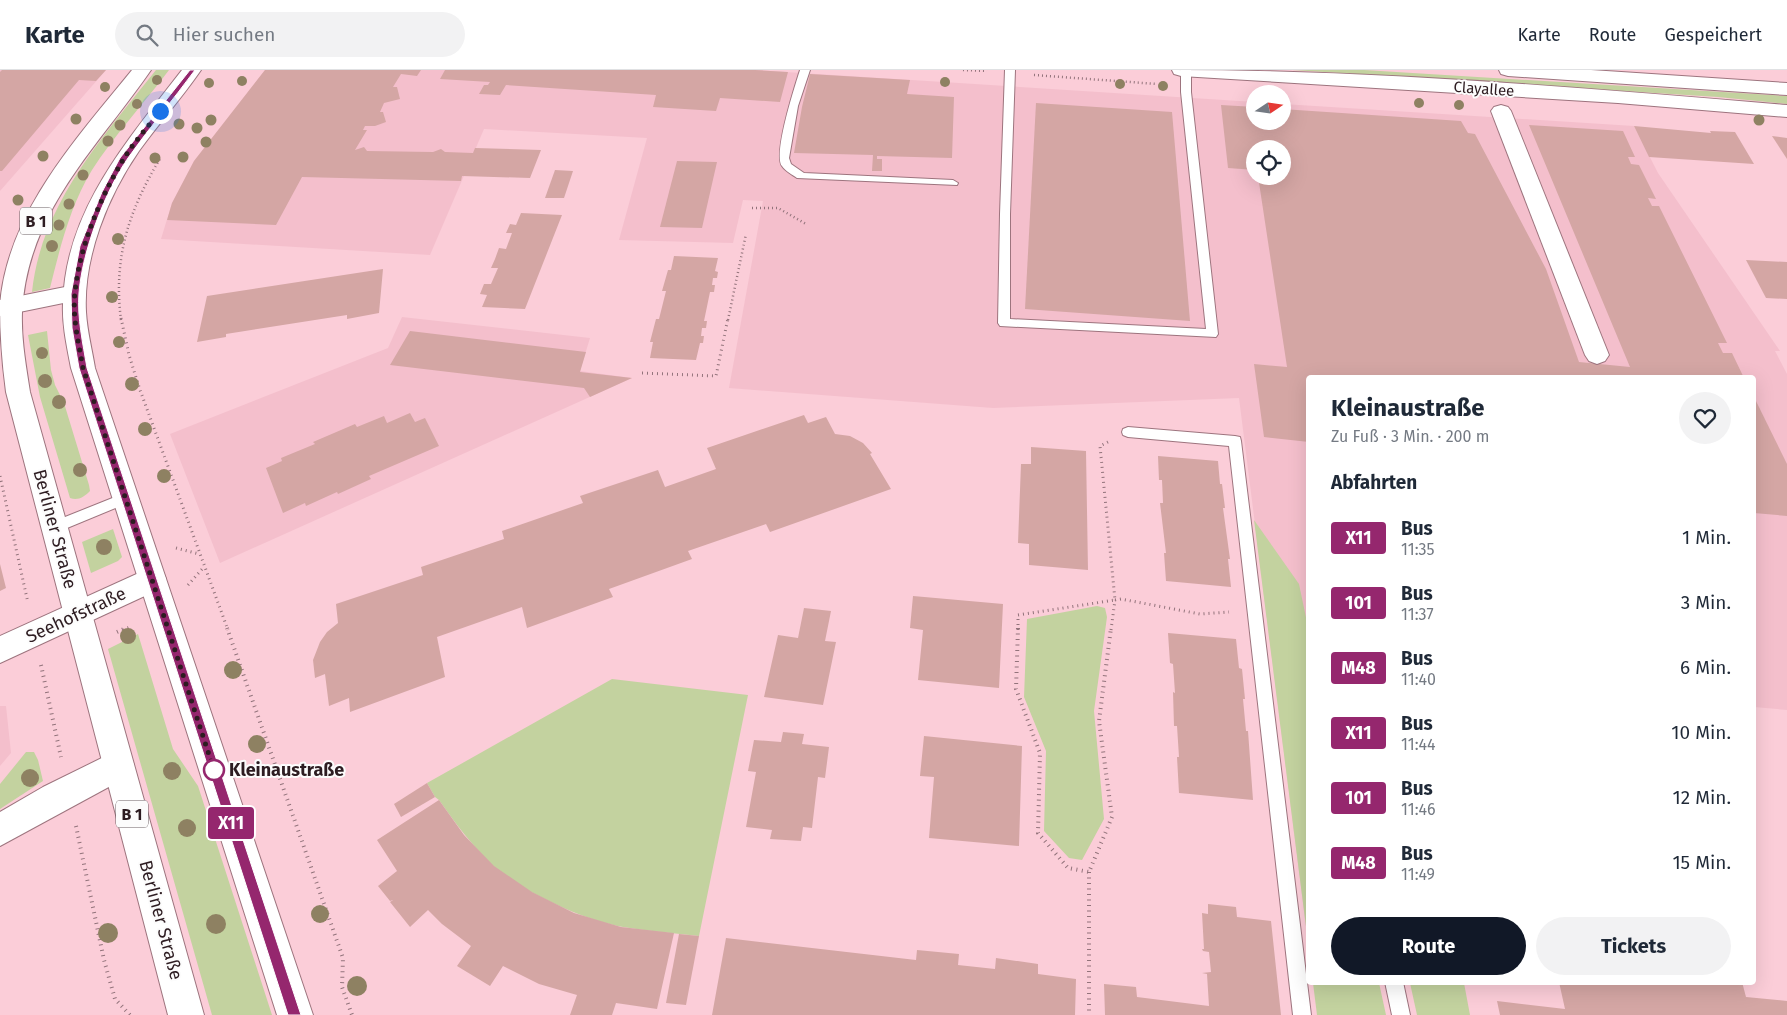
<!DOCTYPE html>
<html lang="de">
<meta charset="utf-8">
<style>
body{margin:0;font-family:"Fira Sans",sans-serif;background:#f2f2f3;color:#1f2937;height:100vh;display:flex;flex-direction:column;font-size:19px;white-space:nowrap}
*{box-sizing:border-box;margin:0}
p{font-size:16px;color:#747a83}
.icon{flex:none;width:28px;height:28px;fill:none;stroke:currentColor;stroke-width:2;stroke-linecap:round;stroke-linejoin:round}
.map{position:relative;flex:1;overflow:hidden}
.details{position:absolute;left:1306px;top:305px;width:450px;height:610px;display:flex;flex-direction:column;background:#fff;border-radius:5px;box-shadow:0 5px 20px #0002}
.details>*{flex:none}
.badge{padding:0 10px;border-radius:4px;font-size:18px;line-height:32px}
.needle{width:32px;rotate:77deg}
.tools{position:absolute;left:1246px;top:15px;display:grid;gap:10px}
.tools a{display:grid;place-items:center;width:45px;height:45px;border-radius:50%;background:#fff;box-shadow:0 5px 20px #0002;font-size:25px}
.you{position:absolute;width:25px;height:25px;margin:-12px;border:4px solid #fff;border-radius:50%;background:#1a73e8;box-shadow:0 0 0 8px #1a73e833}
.map>.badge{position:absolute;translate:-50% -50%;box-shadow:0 0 0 2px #fff}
h2{padding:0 25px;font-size:19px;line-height:45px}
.round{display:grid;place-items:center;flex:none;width:52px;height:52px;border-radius:26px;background:#f2f2f3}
.summary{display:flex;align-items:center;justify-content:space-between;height:85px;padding:0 25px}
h1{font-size:24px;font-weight:700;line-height:38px}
.action{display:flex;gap:10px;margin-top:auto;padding:10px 25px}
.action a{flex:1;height:58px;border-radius:30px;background:#111827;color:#fff;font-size:20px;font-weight:700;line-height:58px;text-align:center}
.action a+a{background:#f2f2f3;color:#1f2937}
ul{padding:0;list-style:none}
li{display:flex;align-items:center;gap:15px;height:65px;padding:0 25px}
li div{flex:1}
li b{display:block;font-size:19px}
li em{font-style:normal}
li .badge{min-width:55px;font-weight:700;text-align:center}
header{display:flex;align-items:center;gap:30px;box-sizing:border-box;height:70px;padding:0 25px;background:#fff;border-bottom:1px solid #e0e1e3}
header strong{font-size:24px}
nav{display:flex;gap:28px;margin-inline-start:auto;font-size:18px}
.search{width:350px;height:45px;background:#f2f2f3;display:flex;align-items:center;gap:12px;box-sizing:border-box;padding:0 18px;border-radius:28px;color:#747a83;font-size:19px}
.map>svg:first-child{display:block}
</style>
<header>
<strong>Karte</strong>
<div class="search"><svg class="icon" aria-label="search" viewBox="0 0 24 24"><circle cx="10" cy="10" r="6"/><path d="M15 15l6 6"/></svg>Hier suchen</div>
<nav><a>Karte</a><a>Route</a><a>Gespeichert</a></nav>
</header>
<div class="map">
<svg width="1787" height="945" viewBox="0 0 1787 945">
<rect width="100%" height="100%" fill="#fbcdd8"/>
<g fill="#f4bfcc" fill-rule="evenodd">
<path d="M0 0H106L0 121Z"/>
<path d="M265 0H755L1255 32V51H1282L1283 34 1634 56 1658 103 1780 281H1775L1787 304V640L1754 637V308H1309V880L1239 328 993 338 729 318 763 131 743 130 733 173 619 170 647 68 484 59 430 185 161 169 172 133 194 91ZM1255 79H1282V106H1255Z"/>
<path d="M402 247 590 268 580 301 632 308 220 493 170 364 388 278Z"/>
<path d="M0 636H6L11 683 0 696Z"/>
</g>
<g fill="#c3d29f">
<path d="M156 0H169C145 32 113 67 92 100 70 136 60 178 50 218L32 222C41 134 103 67 156 0Z"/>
<path d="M1292 0H1364L1787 26V34L1718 27Z"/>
<path d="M47 261 51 300 55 315 64 333 89 415 90 421C84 427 78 431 70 428L40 327 28 265Z"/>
<path d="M1254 450 1299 514 1309 562V880Z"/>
<path d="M113 459 122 487 118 491 91 503 82 472Z"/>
<path d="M1097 536 1105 538 1107 547 1094 641 1104 749 1082 790 1069 788 1044 761 1046 681 1024 627 1027 549Z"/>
<path d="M138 564 173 679 198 716 272 945H212L108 579Z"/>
<path d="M612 609 748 625 699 866C674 863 648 861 623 857 583 850 522 822 492 795 472 775 455 753 439 730L435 727 427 713Z"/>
<path d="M26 682H34L38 690 43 711 0 739V714Z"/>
<path d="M1313 913H1379L1386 945H1317Z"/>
<path d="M1410 913H1464L1470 945H1417Z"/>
</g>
<g fill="#d4a6a4">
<path d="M2 0H106L96 11 79 10 2 101H0V2Z"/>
<path d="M265 0H421L417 6 401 4 393 17H397L400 29 384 33 380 42H383L386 52 375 56H365L363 60H367L355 80 364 77 367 81 433 82 441 79 445 82 473 83 475 78 541 80 530 108 462 106 461 111 302 107 276 155 167 150 172 133 194 91Z"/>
<path d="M445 0H755L788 2 780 32 720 28 716 41 653 37 656 25 506 15 500 25 479 24 484 15H488L490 12 440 9Z"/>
<path d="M810 4 910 10 907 24 954 27 952 88 877 86V89H882V101H872L873 85 794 83 802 37Z"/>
<path d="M1036 33 1172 42 1190 251 1025 239Z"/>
<path d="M1221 35 1255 37V51H1282V39L1461 51 1468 63 1475 64 1546 199 1579 292 1630 297 1529 55 1623 61 1635 87H1628L1631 94 1639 95 1656 129 1648 128 1652 136H1659L1727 273H1718L1723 283H1732L1744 308H1309V372L1264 367 1254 294 1287 297 1258 106H1282V79H1255V100L1228 98Z"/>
<path d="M1634 56 1711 63 1710 61 1735 62 1754 94 1649 87Z"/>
<path d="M1772 66 1787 68V89Z"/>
<path d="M677 91 717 92 702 158 660 157Z"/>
<path d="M555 100 573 101 564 128H545Z"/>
<path d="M521 143 562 145 525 239 482 237 487 225 480 224 484 214H491L498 198H491L495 189 499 178 506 179 512 163H506L510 154 516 155Z"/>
<path d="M674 186 718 188 715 201 718 202 717 208H713L712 215H715L714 222H710L704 251H707L706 258H702L701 266H704L703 273H700L696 290 650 288 653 272H650L656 249H659L666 221H662L668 200H671Z"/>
<path d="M1746 190 1787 192V229L1766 228Z"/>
<path d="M383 199 379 243 347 249V245L226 264V267L197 272 207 226Z"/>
<path d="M410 261 586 282 580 302 632 308 590 327 584 318 390 295Z"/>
<path d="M1754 327 1787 394V446L1754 443Z"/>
<path d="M410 343 415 352 425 348 439 376 369 406 371 409 338 424 337 422 306 436 305 433 283 443 266 398 282 391 281 388 315 374 313 372 355 354 357 357 384 346 387 353Z"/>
<path d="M804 345 808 353 826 347 835 364 850 366 863 373 872 383 870 384 891 419 770 462 766 454 688 481 692 489 609 519 613 527 527 558 522 537 437 567 445 607 350 642 349 628 329 636 325 604 315 608 313 590 320 572 327 562 338 553 336 534 423 505 421 497 504 469 502 461 583 433 580 426 658 400 665 417 716 399 707 378Z"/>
<path d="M1031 377 1086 381 1088 500 1029 495V474L1018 473 1021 394H1031Z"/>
<path d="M1158 386 1218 391 1220 414H1222L1225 438H1223L1230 489H1228L1231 517 1166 511 1164 483H1166L1160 433H1163L1162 410H1159Z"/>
<path d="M0 494 6 518 0 521Z"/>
<path d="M913 526 1003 534 999 618 918 610 923 560 910 558Z"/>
<path d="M804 538 831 541 825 571 836 572 823 635 764 627 778 565 798 568Z"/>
<path d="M1168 563 1236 569 1239 598 1242 599 1245 629H1243L1246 661H1248L1253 730 1179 723 1177 687H1179L1177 656H1174L1173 622 1175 623 1173 594 1170 593Z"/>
<path d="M783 662 804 664 802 674 829 677 825 708 818 707 812 758 803 757 801 771 770 769 772 760 746 757 756 702 748 701 754 670 781 672Z"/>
<path d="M924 666 1022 676 1019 776 929 768 934 707 920 706Z"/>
<path d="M427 713 435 727 401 747 394 734Z"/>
<path d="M439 730 464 765 494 796 532 822 574 843 621 857 674 863 657 939 616 933 612 945H570L577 925 539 914 503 896 490 916 457 896 471 876 442 854 428 840 410 857 390 832 393 830 390 831 378 816 397 801 377 770Z"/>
<path d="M1208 834 1236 837 1237 847 1271 851 1281 945H1105L1104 914 1136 917 1137 927 1209 936 1207 904 1202 903 1211 902 1209 882 1203 881 1202 879H1204L1202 843 1208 844Z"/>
<path d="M679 864 699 866 686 935 666 933Z"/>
<path d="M726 868 916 890 917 880 959 884 958 895 995 899 996 888 1038 894V904L1076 909 1075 945H712Z"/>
<path d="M1559 912H1742L1746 927 1787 931V945H1500L1497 931 1565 939Z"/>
</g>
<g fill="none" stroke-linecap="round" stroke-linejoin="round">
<defs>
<g id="lane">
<path d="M800 0H810L798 36 789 88 791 94 804 103 953 110 958 113 957 115 797 108C793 105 785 101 782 96 773 83 795 16 800 0Z"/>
<path d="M1005 0H1015L1010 144V249L1206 259 1181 22V0H1191V22L1218 264 1216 267 1000 256 998 253 1000 144Z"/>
<path d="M1128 357 1235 366 1240 367 1241 371 1311 945H1293L1229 376 1128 367 1123 365 1122 362 1123 359Z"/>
<path d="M125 423 130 424 132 428 130 432 55 463 50 461 48 457 50 453Z"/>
<path d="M1385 912H1403L1410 945H1392Z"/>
</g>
<g id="street">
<path d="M1501 35 1508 37 1511 41 1609 285 1605 291 1597 294 1589 291 1585 285 1491 41 1494 37Z"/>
<path d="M75 215 83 217 86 223 83 229 0 246V230Z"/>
<path d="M118 680 129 684 134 695 129 706 0 776V742L43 717Z"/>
</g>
<g id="secondary">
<path d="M1172 0C1377 0 1583 18 1787 35V47L1618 33 1181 6 1174 4Z"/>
<path d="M1499 0H1591L1787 13V25L1508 6 1501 4Z"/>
<path d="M152 497 162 500 166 509 162 518 0 593V566Z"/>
</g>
<g id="primary">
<path d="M132 0H151C98 77 27 141 22 242 21 269 26 296 30 322L204 945H168L6 322C2 293 0 264 0 235 7 143 77 68 132 0Z"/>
<path d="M182 0H201C182 28 159 53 139 81 108 126 83 187 86 242 87 261 92 279 95 298L313 945H277L71 298C67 277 62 255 63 234 65 140 128 70 182 0Z"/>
</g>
</defs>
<use href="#lane" stroke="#9d747e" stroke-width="2"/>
<use href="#street" stroke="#9d747e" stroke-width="2"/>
<use href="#secondary" stroke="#9d747e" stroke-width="2"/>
<use href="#primary" stroke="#9d747e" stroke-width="2"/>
<g stroke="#92737b" stroke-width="2.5" stroke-dasharray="1 3" stroke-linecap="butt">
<path d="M963 0 987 1"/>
<path d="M1034 5 1157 14"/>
<path d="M752 138H778L806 154"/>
<path d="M121 250C113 187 129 140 161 87"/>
<path d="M728 250 746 164"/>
</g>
<g stroke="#92737b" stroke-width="3" stroke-dasharray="1 4" stroke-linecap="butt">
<path d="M121 248 129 285 140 320 228 560"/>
<path d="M642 303 716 306 728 248"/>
<path d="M1108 372 1100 376 1115 530"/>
<path d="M0 406 28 533"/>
<path d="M176 478 199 484"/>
<path d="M188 515 204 497"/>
<path d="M1115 530 1121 529 1200 544 1229 542"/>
<path d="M123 560 132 556"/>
<path d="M1018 560V545L1115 530"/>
<path d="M1111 560 1115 530"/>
</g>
<g stroke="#92737b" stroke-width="4" stroke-dasharray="1 4.5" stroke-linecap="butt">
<path d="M227 558 343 888 342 917 352 945"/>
<path d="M1018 558 1016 619 1040 683 1038 763 1068 798 1089 802 1112 747 1099 651 1111 558"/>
<path d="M117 562 126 558"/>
<path d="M41 595 61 687"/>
<path d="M76 756 104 890 115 929 130 945"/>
<path d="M1089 802V945"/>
</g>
<use href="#lane" fill="#fff" fill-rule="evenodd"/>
<use href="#street" fill="#fff" fill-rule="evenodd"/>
<use href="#secondary" fill="#fff" fill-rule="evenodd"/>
<use href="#primary" fill="#fff" fill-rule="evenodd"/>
</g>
<g fill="#8e8162">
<circle cx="157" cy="10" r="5"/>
<circle cx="242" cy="11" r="5"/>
<circle cx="945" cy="12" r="5"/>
<circle cx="209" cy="13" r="5"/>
<circle cx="1120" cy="14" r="5"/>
<circle cx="1163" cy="16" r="5"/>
<circle cx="105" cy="17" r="5"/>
<circle cx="1419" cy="33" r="5"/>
<circle cx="137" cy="34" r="5"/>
<circle cx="1459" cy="35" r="5"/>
<circle cx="76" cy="49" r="5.5"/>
<circle cx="211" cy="50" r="5.5"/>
<circle cx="1759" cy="50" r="5.5"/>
<circle cx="179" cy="54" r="5.5"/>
<circle cx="120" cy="55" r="5.5"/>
<circle cx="197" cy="58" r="5.5"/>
<circle cx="108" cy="71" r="5.5"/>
<circle cx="206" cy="72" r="5.5"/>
<circle cx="43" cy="86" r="5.5"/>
<circle cx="183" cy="87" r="5.5"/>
<circle cx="155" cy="88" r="5.5"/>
<circle cx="83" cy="105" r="5.5"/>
<circle cx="18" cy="130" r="5.5"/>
<circle cx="69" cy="134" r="5.5"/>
<circle cx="59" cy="155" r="5.5"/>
<circle cx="118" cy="169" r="6"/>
<circle cx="52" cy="176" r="6"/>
<circle cx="112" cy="227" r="6"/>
<circle cx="119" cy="272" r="6"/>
<circle cx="42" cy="283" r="6"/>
<circle cx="45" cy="311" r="7"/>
<circle cx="132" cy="314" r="7"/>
<circle cx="59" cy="332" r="7"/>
<circle cx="145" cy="359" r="7"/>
<circle cx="80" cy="400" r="7"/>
<circle cx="164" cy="406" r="7"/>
<circle cx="104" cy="477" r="8"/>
<circle cx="128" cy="566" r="8"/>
<circle cx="233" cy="600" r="9"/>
<circle cx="257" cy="674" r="9"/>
<circle cx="172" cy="701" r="9"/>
<circle cx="30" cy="708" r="9"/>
<circle cx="187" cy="758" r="9"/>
<circle cx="320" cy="844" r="9"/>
<circle cx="216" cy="854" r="10"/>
<circle cx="108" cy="863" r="10"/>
<circle cx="357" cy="916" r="10"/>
</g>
<path fill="#95276e" stroke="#fff" d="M190 0H195C173 30 149 58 128 88 105 121 82 182 79 223 77 248 83 274 87 298L301 945H288L79 298 72 258 71 224 80 176 102 122 120 88Z"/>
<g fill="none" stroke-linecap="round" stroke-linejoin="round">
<path stroke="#2d1c21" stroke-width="5" stroke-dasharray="0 9" d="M160 41C148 57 133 73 123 90 99 130 80 176 75 222 72 248 79 274 83 298L214 700"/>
</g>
<circle fill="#fff" stroke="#95276e" stroke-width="2.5" cx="214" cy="700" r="10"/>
<g text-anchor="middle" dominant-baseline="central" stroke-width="4" stroke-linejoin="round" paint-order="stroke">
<g font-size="15" fill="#2d1c21" stroke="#fcfcfc">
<text transform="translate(1484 19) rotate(4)">Clayallee</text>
</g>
<g fill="#fcfcfc" stroke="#6b5f63" stroke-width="1">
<rect x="20" y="137.5" width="32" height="27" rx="4"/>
<rect x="116" y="730.5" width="32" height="27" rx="4"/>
</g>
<g font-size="16" font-weight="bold" fill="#2d1c21">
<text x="36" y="151">B 1</text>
<text x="132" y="744">B 1</text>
</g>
<g font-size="18" fill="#2d1c21" stroke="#fcfcfc">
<text transform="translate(55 459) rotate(75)">Berliner Straße</text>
<text transform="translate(76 545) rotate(-25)">Seehofstraße</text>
<text transform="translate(161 850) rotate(75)">Berliner Straße</text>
</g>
<g font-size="18" font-weight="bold" fill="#2d1c21" stroke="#fcfcfc" text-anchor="start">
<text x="229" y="700">Kleinaustraße</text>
</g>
</g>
</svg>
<div class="tools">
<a><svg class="needle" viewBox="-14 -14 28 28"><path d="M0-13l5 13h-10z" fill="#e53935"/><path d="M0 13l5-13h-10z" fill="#747a83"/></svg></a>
<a><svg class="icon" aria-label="locate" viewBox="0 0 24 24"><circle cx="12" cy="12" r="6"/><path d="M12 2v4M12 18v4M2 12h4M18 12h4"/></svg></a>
</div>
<div class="you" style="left:160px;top:41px"></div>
<b class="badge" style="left:231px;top:753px;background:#95276e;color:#fff">X11</b>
<section class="details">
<div class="summary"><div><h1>Kleinaustraße</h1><p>Zu Fuß · 3 Min. · 200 m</p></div><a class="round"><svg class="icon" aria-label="heart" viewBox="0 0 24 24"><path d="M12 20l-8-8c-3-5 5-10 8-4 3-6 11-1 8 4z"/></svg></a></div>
<h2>Abfahrten</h2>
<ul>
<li><span class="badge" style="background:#95276e;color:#fff">X11</span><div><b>Bus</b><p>11:35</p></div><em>1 Min.</em></li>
<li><span class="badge" style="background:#95276e;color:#fff">101</span><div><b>Bus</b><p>11:37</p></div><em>3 Min.</em></li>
<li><span class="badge" style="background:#95276e;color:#fff">M48</span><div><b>Bus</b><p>11:40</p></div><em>6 Min.</em></li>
<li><span class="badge" style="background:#95276e;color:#fff">X11</span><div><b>Bus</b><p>11:44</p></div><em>10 Min.</em></li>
<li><span class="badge" style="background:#95276e;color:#fff">101</span><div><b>Bus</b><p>11:46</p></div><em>12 Min.</em></li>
<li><span class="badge" style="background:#95276e;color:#fff">M48</span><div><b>Bus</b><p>11:49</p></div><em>15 Min.</em></li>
</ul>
<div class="action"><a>Route</a><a>Tickets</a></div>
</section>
</div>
